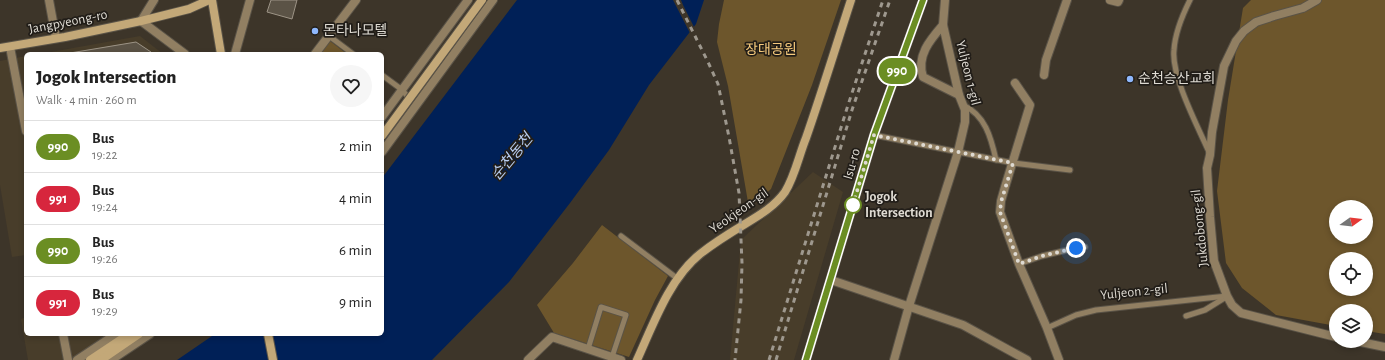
<!DOCTYPE html>
<meta charset="utf-8">
<style>
body{margin:0;font-family:"Alegreya Sans","Noto Sans KR",sans-serif;background:#f6f6f6;color:#222;height:100vh;display:flex;flex-direction:column;font-size:15px;white-space:nowrap}
*{box-sizing:border-box;margin:0}
p{font-size:13px;color:#767676}
.icon{flex:none;width:22px;height:22px;fill:none;stroke:currentColor;stroke-width:2;stroke-linecap:round;stroke-linejoin:round}
.map{position:relative;flex:1;overflow:hidden}
.panel{position:absolute;left:24px;top:52px;width:360px;height:284px;display:flex;flex-direction:column;background:#fff;border-radius:6px;box-shadow:0 2px 6px #0003}
.panel>*{flex:none}
.badge{padding:0 8px;border-radius:13px;font-size:14px;line-height:26px}
.needle{width:26px;rotate:75deg}
.buttons{position:absolute;left:1329px;top:200px;display:grid;gap:8px}
.buttons a{display:grid;place-items:center;width:44px;height:44px;border-radius:50%;background:#fff;box-shadow:0 2px 6px #0003;font-size:20px}
.you{position:absolute;width:20px;height:20px;margin:-10px;border:3px solid #fff;border-radius:50%;background:#1a73e8;box-shadow:0 0 0 6px #1a73e833}
.map>.badge{position:absolute;translate:-50% -50%;box-shadow:0 0 0 2px #fff}
.round{display:grid;place-items:center;flex:none;width:42px;height:42px;border-radius:21px;background:#f6f6f6}
.summary{display:flex;align-items:center;justify-content:space-between;height:68px;padding:0 12px}
h1{font-size:19px;font-weight:800;line-height:30px}
ul{padding:0;list-style:none}
li{display:flex;align-items:center;gap:12px;height:52px;padding:0 12px;border-top:1px solid #e0e0e0}
li div{flex:1}
li b{display:block;font-size:15px}
li em{font-style:normal}
li .badge{min-width:44px;font-weight:700;text-align:center}
.map>svg:first-child{display:block}
</style>
<div class="map">
<svg width="1385" height="360" viewBox="0 0 1385 360">
<rect width="100%" height="100%" fill="#3d3529"/>
<g fill="#483d2a">
<path d="M140 36 163 54H40Z"/>
<path d="M26 56V255L12 257 0 185V61Z"/>
<path d="M813 172 843 192 794 360H730L741 240Z"/>
<path d="M26 317V334H108L69 360H28L21 319Z"/>
</g>
<g fill="#6d562c" fill-rule="evenodd">
<path d="M724 0H841L812 85 771 189 749 208 728 86 717 42 719 24Z"/>
<path d="M1251 0H1385V334L1366 331V311H1336V326L1276 315 1242 288 1226 263 1217 191 1228 100 1243 8ZM1336 207H1366V237H1336ZM1336 259H1366V289H1336Z"/>
<path d="M330 41 347 54H319Z"/>
<path d="M602 225 668 276 655 300 629 357 554 333 537 305 573 263Z"/>
</g>
<path fill="#002057" d="M517 0H704L696 24 649 85 609 150 570 203 509 282 432 360H177L215 334H382V178Z"/>
<path fill="#3d3529" d="M673 0H681L683 5 695 29 691 35Z"/>
<g fill="#5b5346" stroke="#9d9486">
<path d="M271 0H297L292 19 267 12Z"/>
<path d="M136 42 151 52V54H64Z"/>
</g>
<g fill="none" stroke-linecap="round" stroke-linejoin="round">
<defs>
<g id="lane">
<path d="M1190 0C1182 16 1175 33 1174 50 1171 76 1198 127 1209 152"/>
<path d="M329 36 353 54"/>
<path d="M382 75 401 89 411 100"/>
<path d="M963 105C985 115 991 137 996 160"/>
<path d="M874 135 1013 163 1070 170"/>
<path d="M621 236 678 279"/>
<path d="M1019 264 1042 256 1076 248 1085 247"/>
<path d="M1186 316 1205 310 1226 297"/>
<path d="M1047 328 1076 315 1096 310 1227 296"/>
<path d="M588 349 601 307 626 315 612 357"/>
</g>
<g id="street">
<path d="M49 0 56 38"/>
<path d="M154 0 141 21 185 54"/>
<path d="M1110 0 1118 2 1119 0"/>
<path d="M1317 0 1303 8 1274 16 1256 22 1244 31 1236 41 1224 66 1212 132 1210 155 1207 168 1210 217 1214 261 1227 296 1232 305 1241 313 1336 337"/>
<path d="M943 25C930 40 916 56 923 77L959 95"/>
<path d="M10 47 26 131"/>
<path d="M235 54 250 0"/>
<path d="M315 54 356 0"/>
<path d="M1044 75 1046 60 1067 0"/>
<path d="M1015 83 1030 105 1005 187 1001 201 1000 212 1019 264 1047 328 1059 360"/>
<path d="M382 117 468 0"/>
<path d="M382 152 493 0"/>
<path d="M831 280 963 325 1027 360"/>
<path d="M63 334 68 360"/>
<path d="M1356 341 1385 347"/>
<path d="M77 360 116 334"/>
<path d="M111 360 150 334"/>
<path d="M528 360 552 337 621 360"/>
<path d="M894 360 909 306 958 152 965 122V110L959 95 943 25 945 0"/>
</g>
<g id="secondary">
<path d="M212 0 221 54"/>
<path d="M0 48 65 37 141 21 189 9 209 0"/>
<path d="M268 334 273 360"/>
<path d="M90 360 129 334"/>
<path d="M101 360 139 334"/>
<path d="M637 360C653 325 669 279 700 254 714 243 730 233 745 224 760 215 775 206 785 192 795 176 799 155 806 138 822 92 836 46 851 0"/>
<path d="M806 360 874 135 923 0"/>
</g>
</defs>
<use href="#lane" stroke="#5a5347" stroke-width="7"/>
<use href="#street" stroke="#5a5347" stroke-width="10"/>
<use href="#secondary" stroke="#5a5347" stroke-width="10"/>
<use href="#lane" stroke="#917f62" stroke-width="5"/>
<use href="#street" stroke="#917f62" stroke-width="8"/>
<use href="#secondary" stroke="#c3a878" stroke-width="8"/>
<g stroke="#9e988e" stroke-width="3" stroke-dasharray="5 5" stroke-linecap="butt">
<path d="M677 0 708 62 718 84 729 137 739 193 742 263 741 300 735 360"/>
<path d="M769 360 848 105 883 0"/>
<path d="M776 360 852 110 890 0"/>
</g>
<defs>
<path id="secondary-bridge" d="M382 136 482 0"/>
</defs>
<use href="#secondary-bridge" stroke="#5a5347" stroke-width="10" stroke-linecap="butt"/>
<use href="#secondary-bridge" stroke="#c3a878" stroke-width="8"/>
</g>
<g fill="none" stroke-linecap="round" stroke-linejoin="round">
<defs>
<path id="line" d="M806 360 874 135 923 0"/>
</defs>
<use href="#line" stroke="#fff" stroke-width="9"/>
<use href="#line" stroke="#6b8e23" stroke-width="6"/>
<path stroke="#dedad2" stroke-width="4" stroke-dasharray="0 7.2" d="M853 205 852 208 874 135 1013 163 1001 202 1000 212 1019 264 1042 256 1076 248"/>
</g>
<g fill="#8fb8fd" stroke="#211d18" stroke-width="1.5">
<circle cx="315" cy="31" r="4"/>
<circle cx="1130" cy="79" r="4"/>
</g>
<circle fill="#fff" stroke="#6b8e23" stroke-width="2" cx="853" cy="205" r="8"/>
<g text-anchor="middle" dominant-baseline="central" stroke-width="3.5" stroke-linejoin="round" paint-order="stroke">
<g font-size="14" fill="#dedad2" stroke="#211d18">
<text transform="translate(68 22) rotate(-11)">Jangpyeong-ro</text>
<text transform="translate(968 73) rotate(76)">Yuljeon 1-gil</text>
<text transform="translate(852 164) rotate(-74)">Isu-ro</text>
<text transform="translate(739 211) rotate(-35)">Yeokjeon-gil</text>
<text transform="translate(1200 228) rotate(-96)">Jukdobong-gil</text>
<text transform="translate(1134 292) rotate(-6)">Yuljeon 2-gil</text>
</g>
<g font-size="14" fill="#dedad2" stroke="#211d18" text-anchor="start">
<text x="323" y="31">몬타나모텔</text>
<text x="1138" y="79">순천승산교회</text>
</g>
<g font-size="14" fill="#f7cb7d" stroke="#211d18">
<text x="771" y="50">장대공원</text>
</g>
<g font-size="14" font-weight="bold" fill="#dedad2" stroke="#211d18" text-anchor="start">
<text x="865" y="197">Jogok<tspan x="865" dy="16">Intersection</tspan></text>
</g>
<g font-size="15" font-style="italic" fill="#b8cdf0" stroke="#211d18">
<text transform="translate(512 157) rotate(-50)">순천동천</text>
</g>
</g>
</svg>
<div class="buttons">
<a><svg class="needle" viewBox="-14 -14 28 28"><path d="M0-13l5 13h-10z" fill="#e53935"/><path d="M0 13l5-13h-10z" fill="#767676"/></svg></a>
<a><svg class="icon" aria-label="locate" viewBox="0 0 24 24"><circle cx="12" cy="12" r="6"/><path d="M12 2v4M12 18v4M2 12h4M18 12h4"/></svg></a>
<a><svg class="icon" aria-label="layers" viewBox="0 0 24 24"><path d="M12 4l9 5-9 5-9-5zM3 14l9 5 9-5"/></svg></a>
</div>
<div class="you" style="left:1076px;top:248px"></div>
<b class="badge" style="left:897px;top:71px;background:#6b8e23;color:#fff">990</b>
<section class="panel">
<div class="summary"><div><h1>Jogok Intersection</h1><p>Walk · 4 min · 260 m</p></div><a class="round"><svg class="icon" aria-label="heart" viewBox="0 0 24 24"><path d="M12 20l-8-8c-3-5 5-10 8-4 3-6 11-1 8 4z"/></svg></a></div>
<ul>
<li><span class="badge" style="background:#6b8e23;color:#fff">990</span><div><b>Bus</b><p>19:22</p></div><em>2 min</em></li>
<li><span class="badge" style="background:#d7263d;color:#fff">991</span><div><b>Bus</b><p>19:24</p></div><em>4 min</em></li>
<li><span class="badge" style="background:#6b8e23;color:#fff">990</span><div><b>Bus</b><p>19:26</p></div><em>6 min</em></li>
<li><span class="badge" style="background:#d7263d;color:#fff">991</span><div><b>Bus</b><p>19:29</p></div><em>9 min</em></li>
</ul>
</section>
</div>
